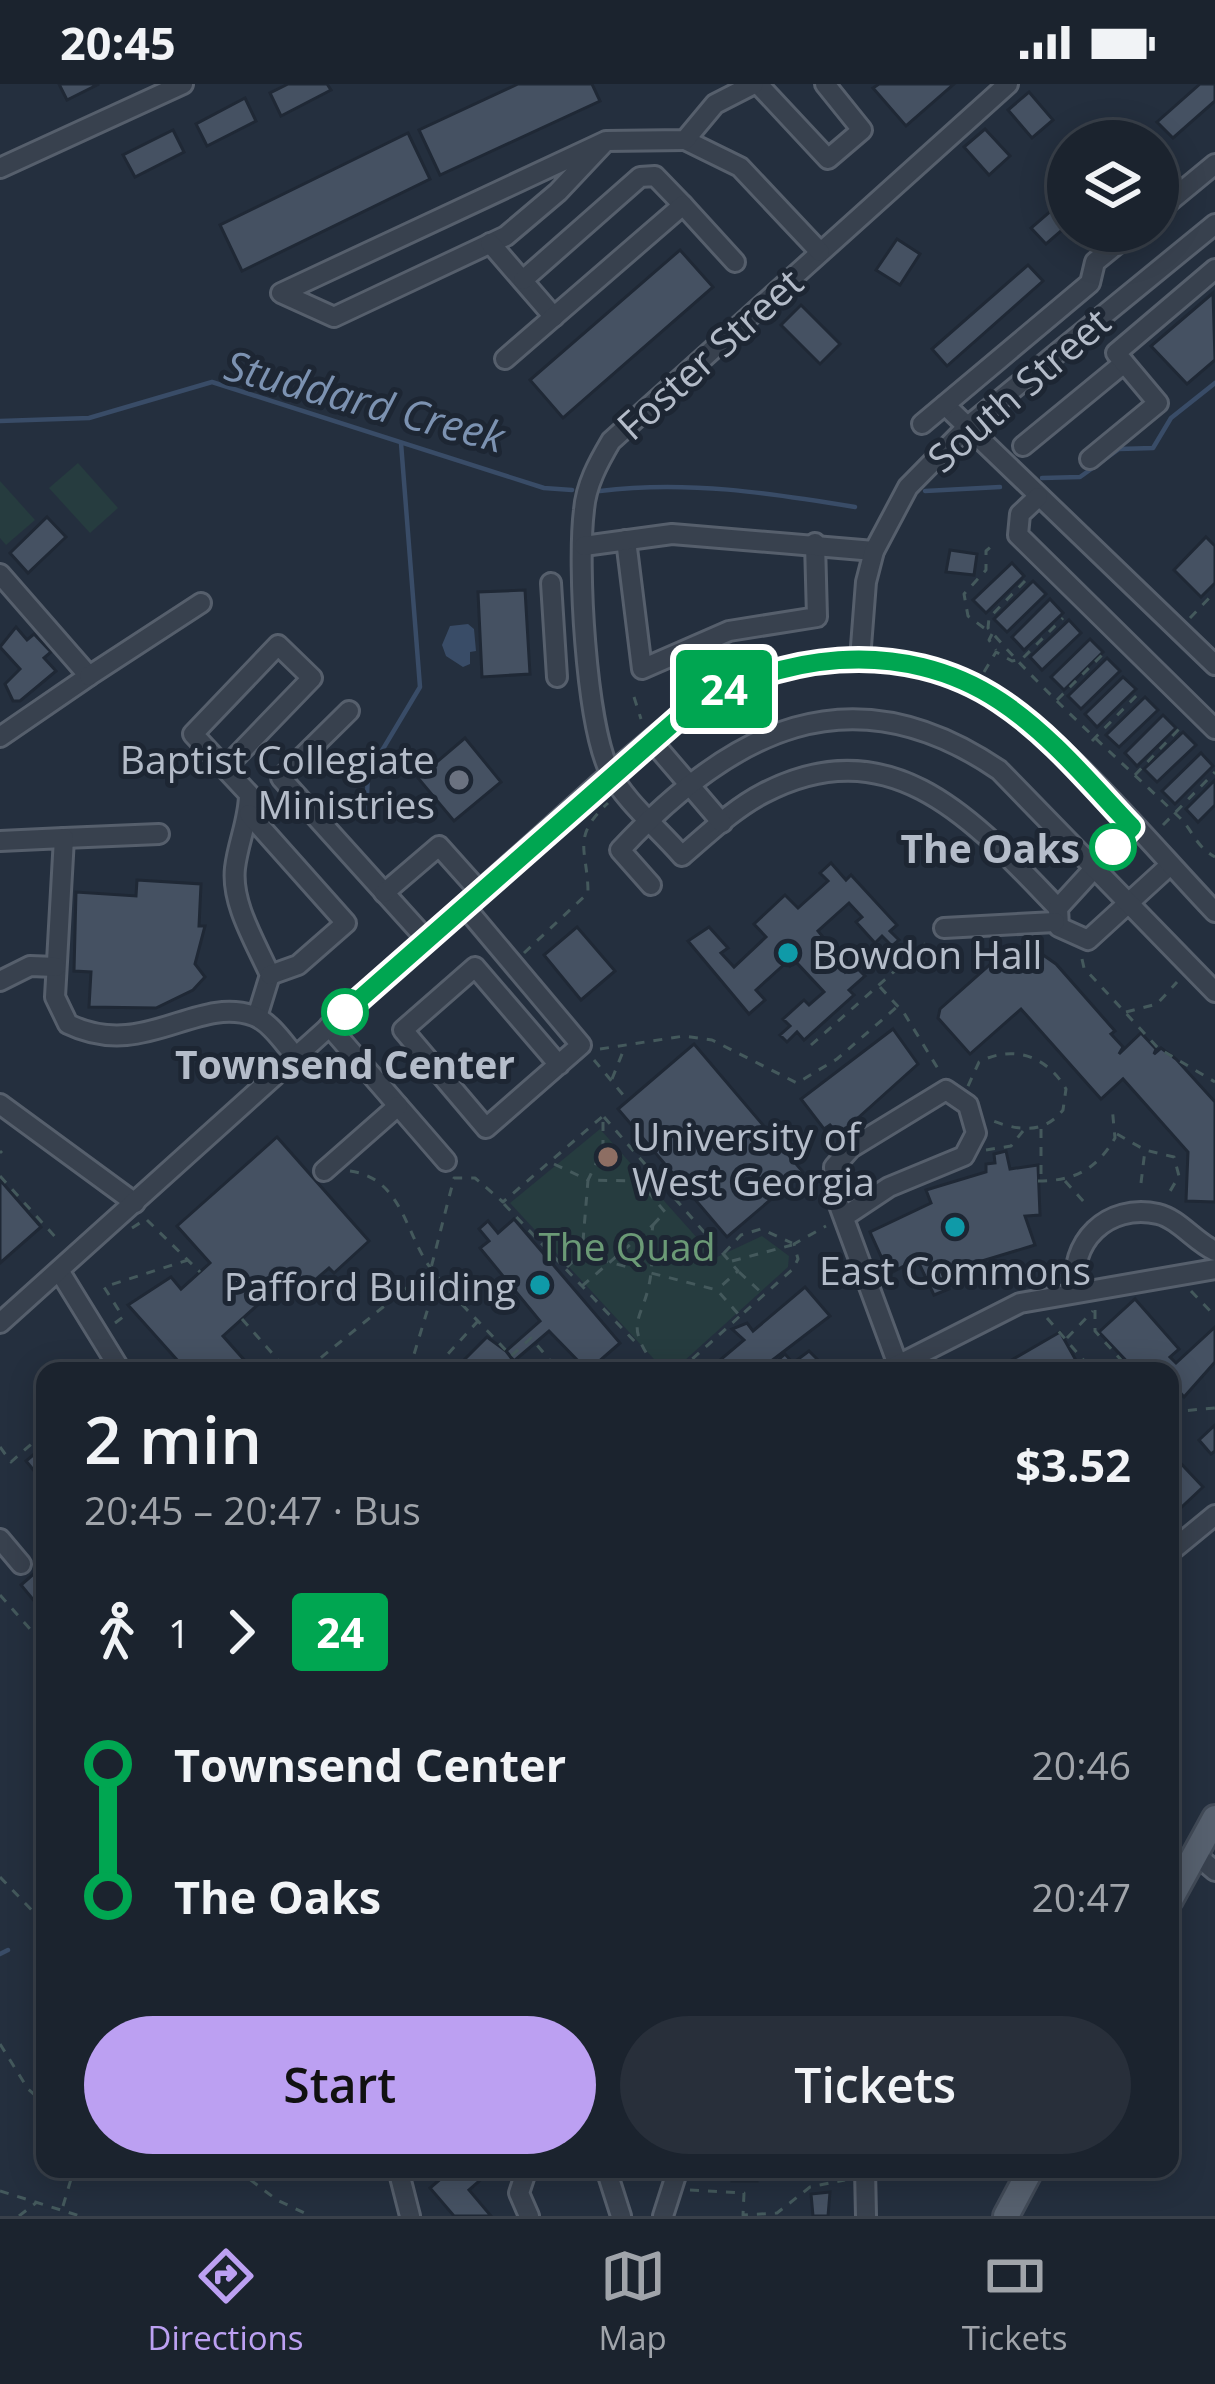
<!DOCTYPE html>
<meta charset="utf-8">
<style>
body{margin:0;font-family:"Open Sans",sans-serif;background:#282f3a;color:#f1f3f6;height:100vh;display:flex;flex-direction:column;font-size:45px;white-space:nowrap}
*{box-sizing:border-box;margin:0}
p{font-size:39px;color:#a0a4aa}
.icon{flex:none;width:66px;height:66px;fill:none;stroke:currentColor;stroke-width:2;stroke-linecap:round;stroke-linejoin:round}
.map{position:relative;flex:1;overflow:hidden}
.side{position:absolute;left:36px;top:1278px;width:1143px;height:816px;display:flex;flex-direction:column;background:#1b232e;border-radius:24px;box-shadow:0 6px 30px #0003,0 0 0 3px #39404a}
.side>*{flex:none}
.badge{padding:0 24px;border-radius:9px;font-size:42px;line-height:78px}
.buttons{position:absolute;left:1047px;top:36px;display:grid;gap:24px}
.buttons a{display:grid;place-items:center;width:132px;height:132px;border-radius:50%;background:#1b232e;box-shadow:0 6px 30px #0003,0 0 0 3px #39404a;font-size:60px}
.map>.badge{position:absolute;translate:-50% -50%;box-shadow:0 0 0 6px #fff}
.legs{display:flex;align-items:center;gap:18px;height:132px;padding:0 48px;font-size:39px}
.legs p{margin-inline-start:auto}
.head{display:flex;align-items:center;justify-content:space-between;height:204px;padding:0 48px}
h1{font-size:66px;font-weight:600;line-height:90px}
.action{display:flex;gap:24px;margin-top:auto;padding:24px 48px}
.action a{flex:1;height:138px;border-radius:72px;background:#bca0f2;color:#111;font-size:48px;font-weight:600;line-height:138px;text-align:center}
.action a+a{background:#282f3a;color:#f1f3f6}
ul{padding:0 48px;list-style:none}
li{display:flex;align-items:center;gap:42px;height:132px;font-size:45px}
li i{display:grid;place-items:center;width:18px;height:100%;margin:0 15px;background:currentColor}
li i::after{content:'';width:30px;height:30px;margin:-15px;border:9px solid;border-radius:50%;background:#1b232e}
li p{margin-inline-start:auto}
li:first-child i{background:linear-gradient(#0000 50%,currentColor 0)}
li:last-child i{background:linear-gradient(currentColor 50%,#0000 0)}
.status{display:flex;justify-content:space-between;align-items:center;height:84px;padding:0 60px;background:#1b232e;direction:ltr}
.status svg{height:33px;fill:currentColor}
.tabs{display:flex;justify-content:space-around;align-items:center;height:168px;border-top:3px solid #39404a;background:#1b232e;font-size:33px;color:#a0a4aa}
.tabs a{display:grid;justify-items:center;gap:6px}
.tabs .current{color:#bca0f2}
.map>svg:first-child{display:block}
</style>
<div class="status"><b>20:45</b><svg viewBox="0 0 49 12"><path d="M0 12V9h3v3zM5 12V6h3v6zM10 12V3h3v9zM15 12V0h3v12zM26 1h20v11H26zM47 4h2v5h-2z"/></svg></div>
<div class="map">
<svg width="1215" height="2132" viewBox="0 0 1215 2132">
<rect width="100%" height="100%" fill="#242f3e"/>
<g fill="#263c3f">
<path d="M78 379 118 424 90 449 49 404Z"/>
<path d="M0 397 35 436 6 461 0 454Z"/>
<path d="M600 1045 715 1174 762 1152 789 1172 788 1183 673 1287H665L510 1119Z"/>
</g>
<path fill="#394c67" d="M468 540 474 545 476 567 470 568V580L463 583 446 572 442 561 450 542Z"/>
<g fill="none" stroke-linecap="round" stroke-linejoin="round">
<g stroke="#394c67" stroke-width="4.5">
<path d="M0 337 89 334 212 298 544 404 572 406"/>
<path d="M1042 394 1080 393 1119 365 1153 364 1171 334 1215 299"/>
<path d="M600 407C686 396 770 409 855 423"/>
<path d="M925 407 1000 403"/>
<path d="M366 732 368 690 420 603 401 359"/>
<path d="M0 1870 8 1866"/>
</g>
</g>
<g fill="#455162" stroke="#1f2835" stroke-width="3">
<path d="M59 0H99L67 16Z"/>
<path d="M288 0H327L331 6 281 32 270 9Z"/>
<path d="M518 0H592L600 17 440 91 419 46Z"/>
<path d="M879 0H954L906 42 873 4Z"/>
<path d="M1200 0H1215V17L1173 54 1157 38Z"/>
<path d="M1029 8 1053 36 1032 54 1008 26Z"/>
<path d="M245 14 256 37 207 62 196 40Z"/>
<path d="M985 45 1010 72 989 91 964 63Z"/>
<path d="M173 46 184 68 135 93 123 71Z"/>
<path d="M408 49 430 95 242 187 220 141Z"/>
<path d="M1068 112V141L1046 160 1031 144Z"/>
<path d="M897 155 920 170 900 201 876 186Z"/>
<path d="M680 166 713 203 563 334 530 296Z"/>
<path d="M1028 181 1043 197 947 282 932 265Z"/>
<path d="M1213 209 1215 276 1187 300 1151 262Z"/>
<path d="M801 221 840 260 820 280 781 241Z"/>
<path d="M47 433 66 453 28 489 10 469Z"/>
<path d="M1206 453 1215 462V499L1201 513 1174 486Z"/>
<path d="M950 466 977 470 974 491 946 488Z"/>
<path d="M1012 479 1024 492 986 529 973 516Z"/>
<path d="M1033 497 1046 510 1007 548 994 535Z"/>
<path d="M525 506 530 590 482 593 478 508Z"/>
<path d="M1050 515 1063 529 1024 566 1012 553Z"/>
<path d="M1069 536 1081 549 1042 586 1030 573Z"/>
<path d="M16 543 27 556 34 550 51 568 44 574 56 587 20 617H13L5 600 20 585 0 563Z"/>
<path d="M1090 555 1103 568 1064 606 1051 593Z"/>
<path d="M1107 574 1120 587 1081 625 1068 612Z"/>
<path d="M1123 593 1136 605 1097 643 1085 630Z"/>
<path d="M1145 613 1158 626 1119 663 1106 651Z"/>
<path d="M1163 631 1176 644 1137 682 1125 669Z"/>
<path d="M1183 648 1196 661 1157 698 1144 685Z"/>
<path d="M465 654 501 698 454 737 418 694Z"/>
<path d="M1201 669 1213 682 1175 720 1162 707Z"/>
<path d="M1215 696V721L1198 738 1186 725Z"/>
<path d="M831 779 846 796 851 791 897 841 890 847 899 856 892 862 882 852 875 859 856 838 862 833 849 819 818 847 823 853 817 858 845 888 853 880 865 892 849 906 854 911 804 956 797 948 787 958 780 951 790 942 783 935 804 916 809 921 824 908 795 877 790 882 787 878 756 906 765 916 749 930 688 857 709 843 728 864 721 869 734 883 766 853 754 840 785 811 798 824 828 797 820 789Z"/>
<path d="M137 796 201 800 199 842H205L195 880 205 893 193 906 156 924 89 923 91 888 74 887 76 808 136 812Z"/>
<path d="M577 843 615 887 581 916 544 871Z"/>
<path d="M1026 859 1056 880 1115 947 1111 950 1123 963 1119 970 1141 949 1156 965 1154 970 1161 964 1176 975 1215 1018V1118L1186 1117 1188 1068 1123 995 1101 1015 1021 925 970 970 938 934 940 925 1011 862 1016 868Z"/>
<path d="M893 945 918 980 839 1051 830 1041 824 1045 801 1015Z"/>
<path d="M694 960 803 1088 727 1153 618 1025Z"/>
<path d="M277 1053 369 1157 334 1189 329 1184 307 1203 302 1197 280 1217 272 1208 223 1252 254 1287H187L128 1221 171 1193 181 1205 210 1179 177 1142Z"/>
<path d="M1006 1067 1010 1085 1038 1081 1040 1131 1025 1132 1035 1161 942 1189 949 1205 934 1211 917 1175 889 1190 870 1148 931 1119 926 1106 986 1088V1080L995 1079 994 1070Z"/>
<path d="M0 1096 41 1143 0 1179Z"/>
<path d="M514 1135 620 1259 588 1287 549 1247 514 1277 506 1267 540 1237 480 1164 489 1157 479 1145 488 1137 498 1149Z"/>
<path d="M805 1203 830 1232 766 1281 771 1287H707L744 1256 732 1245 747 1239 753 1247Z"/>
<path d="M1135 1215 1179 1265 1170 1273 1176 1279 1215 1243V1278L1184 1313 1170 1297V1287H1136L1099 1248Z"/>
<path d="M1060 1248 1082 1287H1006L1003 1281Z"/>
<path d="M487 1253 506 1267 521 1287H462L461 1279Z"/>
<path d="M809 1267 829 1287H784L776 1278 785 1270 793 1279Z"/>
<path d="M1215 1341V1367L1211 1370 1199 1356Z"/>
<path d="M45 1361V1400L26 1377Z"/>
<path d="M1170 1368 1203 1403 1170 1434Z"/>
<path d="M45 1480V1530L21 1501Z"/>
<path d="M452 2085 492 2086 469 2106 491 2132H454L430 2104Z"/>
<rect x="732" y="2085" width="25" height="12"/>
<path d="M830 2108 828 2132H813L811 2110Z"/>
</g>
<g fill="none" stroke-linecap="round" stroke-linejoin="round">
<defs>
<g id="minor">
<path d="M758 0 828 75 862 46 825 0"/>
<path d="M1008 0 611 357C598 379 586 401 584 426 577 481 586 638 609 686 624 717 660 746 682 772 708 750 733 725 764 709 893 642 976 739 1058 824"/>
<path d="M685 56 740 83 820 168"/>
<path d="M606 57 281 209 334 233 506 152 558 108 606 57 685 56 715 20 754 0"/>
<path d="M0 84 183 0"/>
<path d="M1158 127 1215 80"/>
<path d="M490 159 554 233"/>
<path d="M523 196 640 93 655 92 683 121"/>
<path d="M505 275 683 121 735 178"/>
<path d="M945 321 1215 581"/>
<path d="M922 340 1090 199 1095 178 1133 147"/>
<path d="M1023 362 1124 279"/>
<path d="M1090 375 1158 319 1116 269 1215 185"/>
<path d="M1038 413 1020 430 1018 451 1215 645"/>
<path d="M626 456 642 585 729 547 817 533 815 459"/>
<path d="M584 462 672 450 874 467"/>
<path d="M0 490 89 592 0 653"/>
<path d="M551 499 557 593"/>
<path d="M860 575 866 498 874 467 908 403 968 342 1215 140"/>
<path d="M89 592 201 519"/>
<path d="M349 627 281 694 427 856"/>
<path d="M651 656 722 739"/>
<path d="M227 682 312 594 278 561 193 650 249 710C249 736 238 758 235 784 231 820 256 859 270 891L257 933"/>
<path d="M249 730 346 839 298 881 270 891"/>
<path d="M1132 743 1058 824 1059 843 1088 856 1170 781"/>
<path d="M64 754 159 750"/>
<path d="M0 757 64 754 55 913 68 940C144 977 196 911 254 932 270 938 284 959 295 972"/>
<path d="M651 801 620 766C730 648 850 584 999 686L1215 908"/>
<path d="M384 809 439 762 481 809"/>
<path d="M465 823 581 961 486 1044 403 946 475 883 559 981"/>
<path d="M944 844 1055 838"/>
<path d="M0 897 30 882 56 883"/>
<path d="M329 942 446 1077"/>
<path d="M0 1020 135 1119"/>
<path d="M324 1087 398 1022"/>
<path d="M844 1133 889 1103 964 1072 976 1049 968 1021 946 1006 851 1064 834 1083 836 1113 898 1281"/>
<path d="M60 1188 121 1287"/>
<path d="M1076 1208C1068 1158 1107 1119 1158 1130 1179 1135 1195 1158 1215 1167"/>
<path d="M0 1239 610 690C643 663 675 632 712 612 797 564 917 561 1000 617 1074 666 1152 762 1215 828"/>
<path d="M886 1287 1020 1219 1215 1185"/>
<path d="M0 1455 21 1480"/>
<path d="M1170 1468 1215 1431"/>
<path d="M1194 1769 1215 1787"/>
<path d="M398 2085 410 2132"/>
<path d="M527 2085 519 2109 529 2132"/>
<path d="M606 2085 621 2132"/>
<path d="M865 2085 866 2132"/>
<path d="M663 2132 678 2085"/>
</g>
<g id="major">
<path d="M1170 1816 1215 1734"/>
<path d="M1006 2132 1031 2085"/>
</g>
</defs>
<use href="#minor" stroke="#565f6c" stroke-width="24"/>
<use href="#major" stroke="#414a57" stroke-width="30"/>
<g stroke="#44595c" stroke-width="3" stroke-dasharray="9 9" stroke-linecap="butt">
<path d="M1025 497 989 534 988 544C1047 612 1113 670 1178 732 1193 746 1195 762 1215 773"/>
<path d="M1190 534 1215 508"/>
<path d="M984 544 968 532 964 510 986 486V467L993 461"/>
<path d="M992 550 989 556 996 566"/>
<path d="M984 588 996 568 1012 577 1022 575 1063 534"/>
<path d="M634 613 641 635"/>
<path d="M1057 616 1102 571"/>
<path d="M1092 657 1140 608"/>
<path d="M1135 691 1179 645"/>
<path d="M1163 741 1215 688"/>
<path d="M524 869 588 809C588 766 570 754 608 719"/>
<path d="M1082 875 1084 884 1158 964 1215 998"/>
<path d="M880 903 904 929 940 988"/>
<path d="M1126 928 1157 920 1177 898"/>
<path d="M811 961 931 855"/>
<path d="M600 965 684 952 712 956 797 999 837 975 898 922"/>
<path d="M594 976 624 1012"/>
<path d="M612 995 624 965"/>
<path d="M968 1002 979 978C1013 960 1047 972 1066 1005L1063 1026C1044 1050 1020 1047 993 1037"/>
<path d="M604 1033 738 1187 718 1205"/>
<path d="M1041 1045V1095"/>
<path d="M1117 1050 1145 1066 1174 1073 1179 1092 1166 1114"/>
<path d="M986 1066 1011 1062 1023 1047"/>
<path d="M0 1067 2 1069"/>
<path d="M554 1080 588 1096 603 1065V1034"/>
<path d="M350 1087C401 1094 405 1147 429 1182 453 1214 484 1242 511 1272L531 1254 559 1287"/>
<path d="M0 1092 58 1156"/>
<path d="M1038 1097C1074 1097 1096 1086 1115 1054L1112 1022"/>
<path d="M1065 1097 1084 1118"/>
<path d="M1141 1099 1145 1066"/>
<path d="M504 1120 638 1261"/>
<path d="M653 1141 665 1128 639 1097 588 1096 583 1157 589 1173 717 1206 740 1232 793 1185 798 1175 794 1160 826 1142"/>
<path d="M132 1144 146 1135 200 1188"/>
<path d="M724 1169 741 1151 761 1145 792 1159"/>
<path d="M732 1177 792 1161"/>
<path d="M567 1183 582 1169"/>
<path d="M739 1188 763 1210"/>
<path d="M582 1202 653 1141C650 1157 653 1173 651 1189 645 1239 619 1235 659 1287"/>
<path d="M1191 1207 1215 1232"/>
<path d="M1095 1226V1247L1131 1287"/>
<path d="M1047 1234 1093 1287"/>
<path d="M242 1235 286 1285"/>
<path d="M115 1239 123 1233 104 1203 188 1176"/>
<path d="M1067 1254 1093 1227"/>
<path d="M436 1283 478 1237"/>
<path d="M307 1285 431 1184 454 1094H475L503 1118 603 1032"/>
<path d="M285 1287 296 1281 308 1287"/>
<path d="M348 1287 379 1278 437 1287"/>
<path d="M409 1287 438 1191"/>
<path d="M679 1287 740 1232"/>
<path d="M1170 1328 1215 1324"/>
<path d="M0 1363 11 1378 45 1348"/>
<path d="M0 1511 45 1562"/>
<path d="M0 1793 45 1840"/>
<path d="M0 1960 28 2005 45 2020"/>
<path d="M236 2085 277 2116 311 2132"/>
<path d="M690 2106 744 2109 743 2131 777 2129 810 2103 845 2096"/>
<path d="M0 2107 80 2132"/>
<path d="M63 2122 74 2085"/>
<path d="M19 2132 37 2118"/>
</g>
<use href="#minor" stroke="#38414e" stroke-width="18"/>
<use href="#major" stroke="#56606e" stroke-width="24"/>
</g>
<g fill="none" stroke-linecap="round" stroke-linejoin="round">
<defs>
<path id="line-1" d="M345 928 681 632C773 568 903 552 1000 617 1050 650 1091 700 1132 743L1113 763"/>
</defs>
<use href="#line-1" stroke="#fff" stroke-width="27"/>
<use href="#line-1" stroke="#00a651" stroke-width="18"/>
</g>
<circle fill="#6b7280" stroke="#1d2633" stroke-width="4.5" cx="459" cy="696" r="12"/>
<g fill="#fff" stroke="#00a651" stroke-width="6">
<circle cx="1113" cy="763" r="21"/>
<circle cx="345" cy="928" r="21"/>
</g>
<g fill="#0f9aa8" stroke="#1d2633" stroke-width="4.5">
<circle cx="788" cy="869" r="12"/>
<circle cx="955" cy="1143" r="12"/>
<circle cx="540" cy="1201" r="12"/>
</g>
<circle fill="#8d6e63" stroke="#1d2633" stroke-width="4.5" cx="608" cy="1073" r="12"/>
<g text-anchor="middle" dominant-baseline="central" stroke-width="10" stroke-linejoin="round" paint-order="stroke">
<g font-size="39" fill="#b4bcc9" stroke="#1d2633">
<text transform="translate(709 269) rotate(-42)">Foster Street</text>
<text transform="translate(1018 305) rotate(-41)">South Street</text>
</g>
<g font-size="39" fill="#b4bcc9" stroke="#1d2633" text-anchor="end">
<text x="435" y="674">Baptist Collegiate<tspan x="435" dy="45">Ministries</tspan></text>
<text x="812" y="869" text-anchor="start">Bowdon Hall</text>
<text x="632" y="1051" text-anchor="start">University of<tspan x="632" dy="45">West Georgia</tspan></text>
<text x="955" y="1185" text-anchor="middle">East Commons</text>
<text x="516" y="1201">Pafford Building</text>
</g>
<g font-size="39" font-weight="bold" fill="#b4bcc9" stroke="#1d2633" text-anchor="end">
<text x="1080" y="763">The Oaks</text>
<text x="345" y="979" text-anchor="middle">Townsend Center</text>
</g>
<g font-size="39" fill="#6b9a76" stroke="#1d2633">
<text x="627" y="1161">The Quad</text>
</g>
<g font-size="42" font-style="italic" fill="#7c92b1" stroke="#1d2633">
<text transform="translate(365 316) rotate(15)">Studdard Creek</text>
</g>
</g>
</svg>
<div class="buttons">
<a><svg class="icon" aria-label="layers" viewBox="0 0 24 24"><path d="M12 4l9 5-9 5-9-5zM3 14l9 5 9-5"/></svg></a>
</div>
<b class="badge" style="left:724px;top:605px;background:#00a651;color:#fff">24</b>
<section class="side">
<div class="head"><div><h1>2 min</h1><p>20:45 – 20:47 · Bus</p></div><b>$3.52</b></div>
<div class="legs"><svg class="icon" aria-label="walk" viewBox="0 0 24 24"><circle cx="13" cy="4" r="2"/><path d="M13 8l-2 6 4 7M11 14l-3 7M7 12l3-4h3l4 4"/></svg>1<svg class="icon" aria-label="forward" viewBox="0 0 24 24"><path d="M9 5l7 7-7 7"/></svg><b class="badge" style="background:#00a651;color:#fff">24</b></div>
<ul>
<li><i style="color:#00a651"></i><b>Townsend Center</b><p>20:46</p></li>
<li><i style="color:#00a651"></i><b>The Oaks</b><p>20:47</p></li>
</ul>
<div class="action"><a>Start</a><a>Tickets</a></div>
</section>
</div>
<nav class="tabs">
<a class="current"><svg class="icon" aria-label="directions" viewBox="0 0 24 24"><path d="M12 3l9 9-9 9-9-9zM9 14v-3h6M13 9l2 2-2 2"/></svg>Directions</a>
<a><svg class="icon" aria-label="map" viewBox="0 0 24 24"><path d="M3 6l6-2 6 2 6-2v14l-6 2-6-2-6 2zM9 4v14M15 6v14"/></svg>Map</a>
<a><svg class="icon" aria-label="tickets" viewBox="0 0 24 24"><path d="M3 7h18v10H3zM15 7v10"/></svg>Tickets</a>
</nav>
